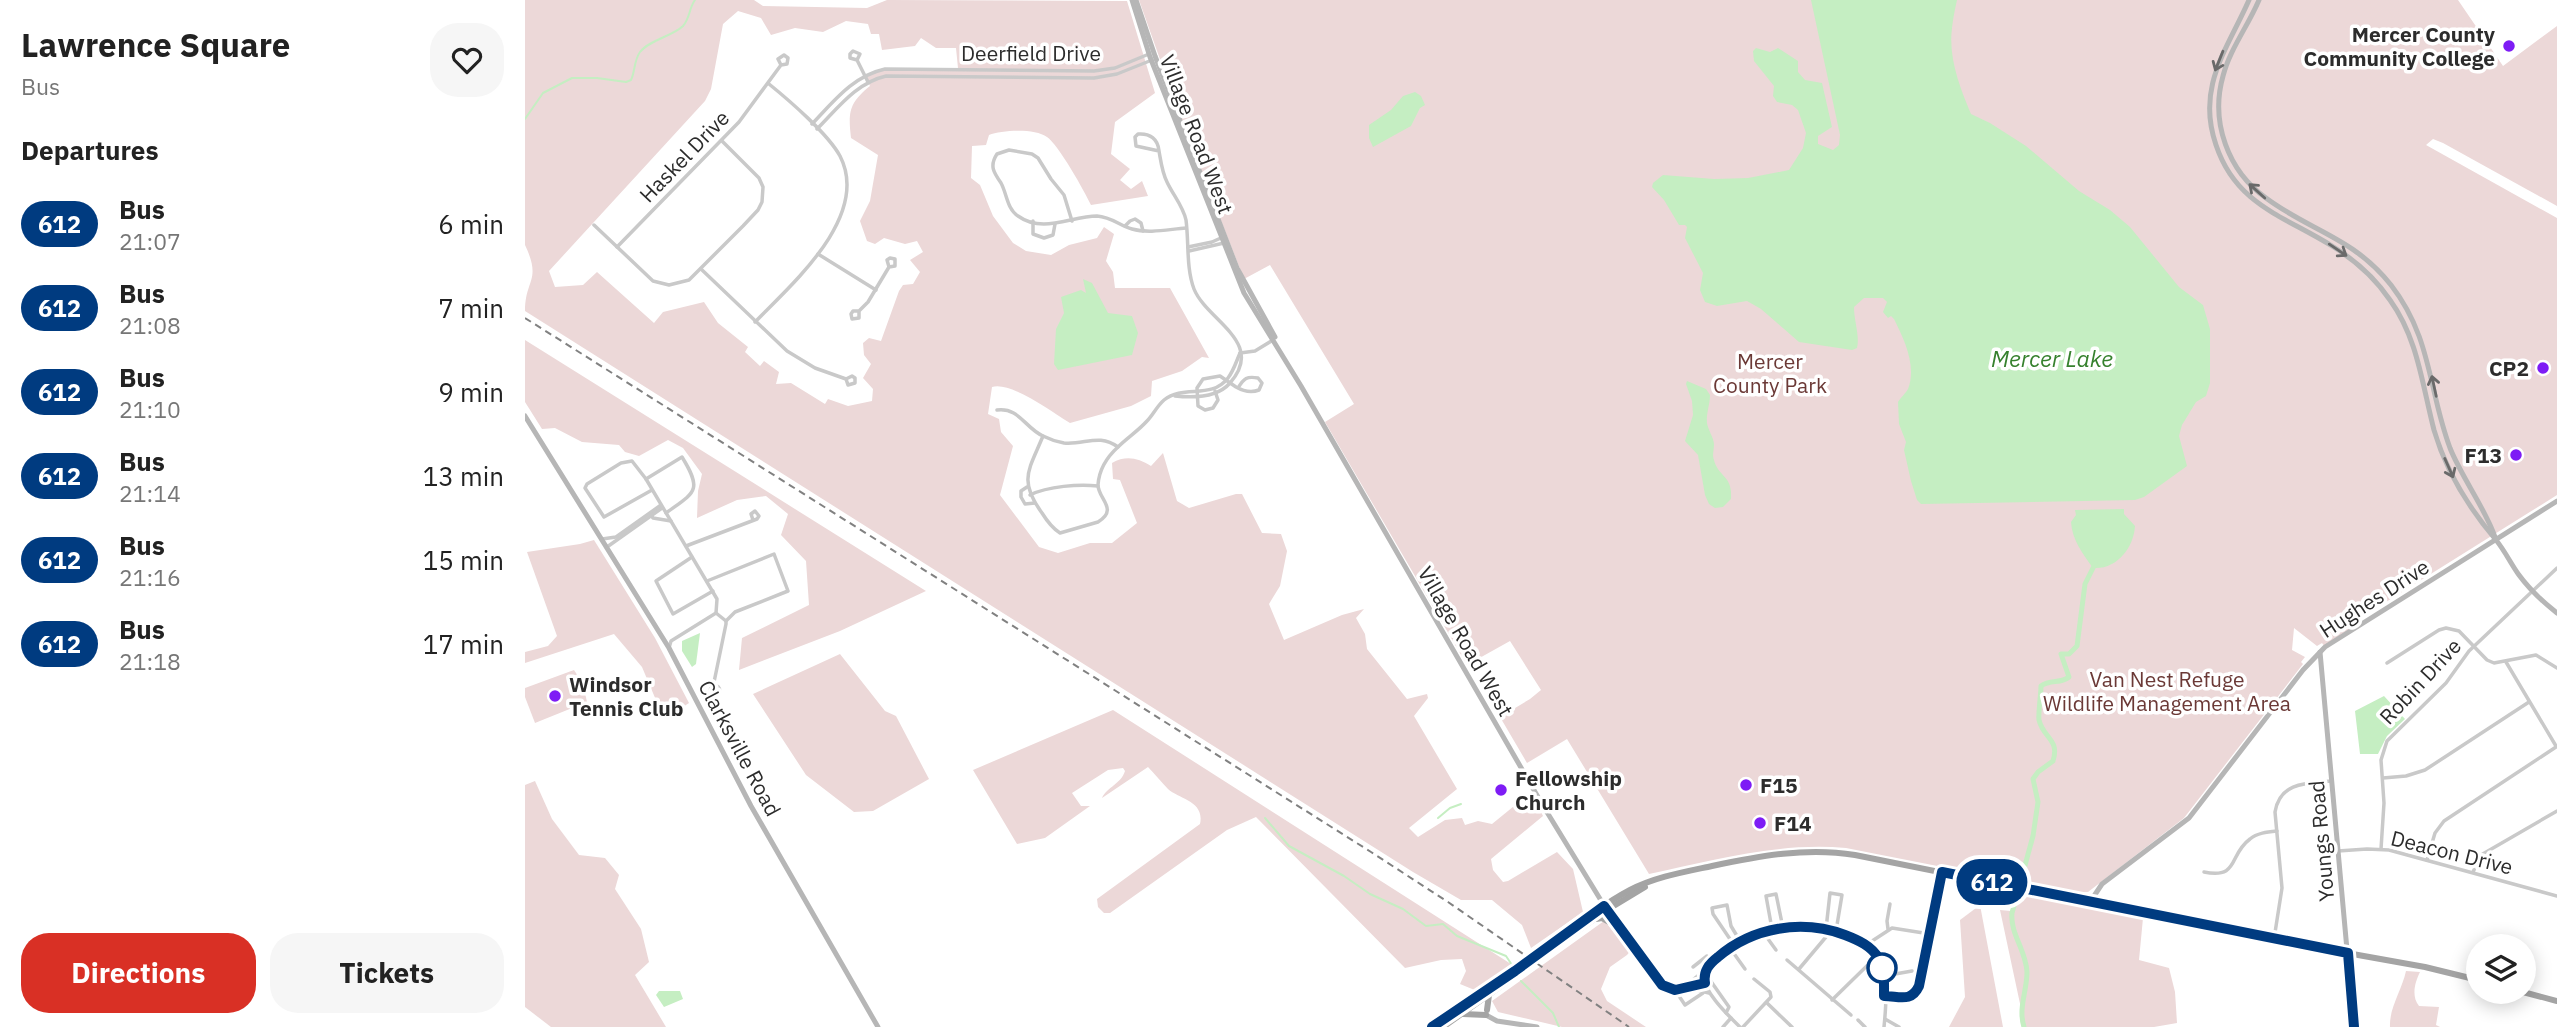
<!DOCTYPE html>
<style>
body{margin:0;font-family:"IBM Plex Sans",sans-serif;background:#f6f6f6;color:#222;height:100vh;display:flex;flex-direction:column;font-size:26px;white-space:nowrap}
*{box-sizing:border-box;margin:0}
p{font-size:23px;color:#767676}
.icon{flex:none;width:38px;height:38px;fill:none;stroke:currentColor;stroke-width:2;stroke-linecap:round;stroke-linejoin:round}
.map{position:relative;flex:1;overflow:hidden}
.panel{display:flex;flex-direction:column;background:#fff;width:525px}
.panel>*{flex:none}
.badge{padding:0 14px;border-radius:23px;font-size:24px;line-height:46px}
.fabs{position:absolute;left:1941px;top:934px;display:grid;gap:14px}
.fabs a{display:grid;place-items:center;width:70px;height:70px;border-radius:50%;background:#fff;box-shadow:0 4px 18px #0003;font-size:35px}
.map>.badge{position:absolute;translate:-50% -50%;box-shadow:0 0 0 4px #fff}
h2{padding:0 21px;font-size:26px;line-height:63px}
.round{display:grid;place-items:center;flex:none;width:74px;height:74px;border-radius:28px;background:#f6f6f6}
.summary{display:flex;align-items:center;justify-content:space-between;height:119px;padding:0 21px}
h1{font-size:33px;font-weight:800;line-height:52px}
.button{display:flex;gap:14px;margin-top:auto;padding:14px 21px}
.button a{flex:1;height:80px;border-radius:28px;background:#d93025;color:#fff;font-size:28px;font-weight:800;line-height:80px;text-align:center}
.button a+a{background:#f6f6f6;color:#222}
ul{padding:0;list-style:none}
li{display:flex;align-items:center;gap:21px;height:84px;padding:0 21px}
li div{flex:1}
li b{display:block;font-size:26px}
li em{font-style:normal}
li .badge{min-width:77px;font-weight:700;text-align:center}
main{display:flex;flex:1;min-height:0}
.map>svg:first-child{display:block}
</style>
<main>
<section class="panel">
<div class="summary"><div><h1>Lawrence Square</h1><p>Bus</p></div><a class="round"><svg class="icon" aria-label="heart" viewBox="0 0 24 24"><path d="M12 20l-8-8c-3-5 5-10 8-4 3-6 11-1 8 4z"/></svg></a></div>
<h2>Departures</h2>
<ul>
<li><span class="badge" style="background:#003b80;color:#fff">612</span><div><b>Bus</b><p>21:07</p></div><em>6 min</em></li>
<li><span class="badge" style="background:#003b80;color:#fff">612</span><div><b>Bus</b><p>21:08</p></div><em>7 min</em></li>
<li><span class="badge" style="background:#003b80;color:#fff">612</span><div><b>Bus</b><p>21:10</p></div><em>9 min</em></li>
<li><span class="badge" style="background:#003b80;color:#fff">612</span><div><b>Bus</b><p>21:14</p></div><em>13 min</em></li>
<li><span class="badge" style="background:#003b80;color:#fff">612</span><div><b>Bus</b><p>21:16</p></div><em>15 min</em></li>
<li><span class="badge" style="background:#003b80;color:#fff">612</span><div><b>Bus</b><p>21:18</p></div><em>17 min</em></li>
</ul>
<div class="button"><a>Directions</a><a>Tickets</a></div>
</section>
<div class="map">
<svg width="2032" height="1027" viewBox="0 0 2032 1027">
<rect width="100%" height="100%" fill="#fff"/>
<g fill="#ecd8d8" fill-rule="evenodd">
<path d="M0 0H229L238 6 342 8 362 0 602 1 630 93 590 122 586 154 605 169 595 180 606 189 617 181 623 196 566 205C560 192 533 144 522 137 510 128 477 130 464 135L461 145 447 146 446 178 455 185 468 216 488 243 501 251 526 255 544 245 572 238 579 227 589 234 581 261 588 272 590 288H645L684 358 677 357 657 371 627 381 626 396 606 406 545 423C528 413 486 381 467 387L463 414 474 419 476 432 488 446 475 495 514 547 533 553 565 543H587L612 523 595 480 588 479 587 463C601 455 613 458 626 466L638 453 652 501 664 508 711 494H717L737 533 756 534 762 551 755 586 744 604 759 640 817 615 839 609 831 618 840 634 842 649 882 699 902 694 903 698 889 716 932 789 884 828 893 837 920 820 937 818 940 825 953 821 967 824 994 802 1009 797 1018 816 966 859 968 870 978 882 983 881 1032 852 1048 869 1058 912 1006 948 997 925 967 900H936L888 872 0 311C0 279 17 281 0 245ZM213 11 236 18 246 35 270 28 298 32 321 21 343 24 346 34H354L357 50 390 46 396 38 411 48H431L433 68H362L340 75 345 86C324 103 323 112 326 138L353 155 345 201 335 221 342 241 350 244 359 238 380 244 392 241 398 252 385 260 395 272 388 284 378 285 374 291 356 341 344 338 338 343 339 355 346 364 338 378 348 389 347 401 323 406 303 399 300 404 266 383 251 384 254 372 239 361 235 366 220 352 223 347 193 323 179 302 138 312 129 323 72 272 58 285 30 287 24 271 180 101 186 89 198 24Z"/>
<path d="M614 0H1933L1978 66 2032 26V206L1918 143 1908 139 1901 145 2032 218V495L1829 622 1831 626 1800 647 1797 643 1792 646 1769 628 1767 650 1780 657 1776 662 1778 664 1659 818 1563 892 1550 893 1321 848C1254 842 1189 860 1124 874L1042 739 1002 763 975 717 1005 699 1016 690 985 641 942 665 800 422 829 404 745 265 719 279 659 127Z"/>
<path d="M0 340 401 591 315 631 214 670 217 638 284 605 281 561 256 535 263 514 241 496 212 500 172 518 173 491 177 474 158 448 143 440 114 456 100 452 94 445 57 442 30 428 17 429 0 402Z"/>
<path d="M69 540 130 638 164 703 139 719 117 667 89 634 0 663V652L23 646 32 636 2 552 55 544Z"/>
<path d="M315 654 360 711 371 716 404 779 348 811 329 812 281 775 228 694Z"/>
<path d="M49 670 58 684 62 702 10 723 0 697V688Z"/>
<path d="M588 710 986 964 952 991 935 984 941 971 937 959 916 960 880 968 731 817 702 830 585 913H579L573 907 572 899 675 824C680 801 654 799 643 789 636 782 630 774 623 767L577 798C582 787 596 784 600 771L598 768 583 770 547 793 556 806H565L520 838 492 844 448 770Z"/>
<path d="M10 781 27 819 54 855 80 858 94 875 90 889 116 929 124 962 110 975 141 1027H26L0 1007V785Z"/>
<path d="M1493 893 1618 918 1614 960 1644 968 1650 992 1652 1023 1629 1027H1500L1475 910 1486 911Z"/>
<path d="M1455 905 1478 1027H1424L1440 997 1435 920Z"/>
<path d="M1079 921 1107 949 1102 955 1085 967 1076 989 1082 1001 1121 1027H1037L973 1012 967 1001Z"/>
<path d="M1881 971 1895 972C1890 982 1886 996 1894 1006L1914 1007 1911 1025 1915 1027H1865C1864 1008 1877 990 1881 971Z"/>
</g>
<g fill="#c5eec2">
<path d="M1286 0H1432C1430 9 1428 18 1427 28 1423 57 1435 88 1446 114L1465 123 1501 146 1554 191 1585 210 1605 227 1654 287 1678 305 1685 329V383L1681 396 1671 402 1657 425 1654 436 1662 466 1619 497 1610 500 1396 504 1392 500 1386 481 1379 450 1381 442 1374 424 1373 402C1376 397 1381 393 1383 389 1392 366 1379 339 1369 319L1366 316 1363 318 1358 312 1362 302 1358 298H1339L1329 307C1329 321 1335 336 1332 348L1327 350 1274 342 1236 309 1222 301 1192 306 1180 302 1175 290 1178 273 1160 238 1162 227 1160 225H1154L1139 200 1127 187 1128 183 1138 175 1189 179 1223 178 1264 170 1278 148 1281 133 1273 110 1267 105 1252 102 1248 96 1249 86 1229 61 1228 51 1231 48 1245 52 1253 48 1273 61V72L1280 80 1297 83 1307 127 1293 136V144L1308 150 1314 145 1315 135Z"/>
<path d="M890 92 896 96 900 105 895 108 886 126 848 147 844 138V125L866 110 878 96Z"/>
<path d="M558 279 567 283 583 313 607 316 613 333 607 355 533 370 529 364 531 329 539 313 536 297 556 290 561 293Z"/>
<path d="M1162 381 1181 389 1185 395C1185 405 1181 413 1182 423 1183 430 1188 436 1189 444 1189 450 1187 455 1189 460 1193 477 1208 475 1206 499L1198 507 1190 508 1184 504 1180 495 1173 455 1160 441 1168 415 1167 401 1161 384Z"/>
<path d="M1599 509V514L1610 526C1609 547 1592 570 1568 568 1558 554 1547 540 1546 522L1551 515 1550 510Z"/>
<path d="M175 633 171 664 167 667 157 651V641Z"/>
<path d="M1859 696 1880 719 1862 736 1853 754H1835L1830 711Z"/>
<path d="M134 991H155L158 999 139 1007 131 995Z"/>
</g>
<g fill="none" stroke-linecap="round" stroke-linejoin="round">
<g stroke="#c5eec2" stroke-width="2">
<path d="M0 119 18 93 47 78H72L101 82 106 80C110 72 109 60 115 52 124 40 148 36 158 26 165 18 164 8 170 0"/>
<path d="M740 818 764 846 819 876 845 894 878 909 901 926 918 924 932 936 981 956 987 965"/>
<path d="M913 818 925 808 936 804"/>
<path d="M996 981 1028 1013 1034 1027"/>
</g>
<path stroke="#c5eec2" stroke-width="5" d="M1499 1027C1493 1008 1502 991 1502 972 1501 950 1485 934 1487 913L1508 836 1513 802 1508 779 1513 772 1528 761C1535 739 1518 738 1514 720 1513 713 1516 695 1516 686 1525 679 1536 684 1544 677L1536 654H1544L1552 646 1560 584 1570 564"/>
<g stroke="#c9c9c9" stroke-width="3.5">
<path d="M332 60 335 54 328 51 325 54V58L332 60 343 82"/>
<path d="M287 124C309 101 328 76 360 69L569 71 590 68 624 54"/>
<path d="M292 129C313 108 331 83 361 76L569 78 592 74 627 60"/>
<path d="M634 151C633 139 625 133 613 134L610 137 611 146 634 151C636 162 637 172 642 182 648 195 658 206 661 220 664 242 661 268 669 289 682 321 741 342 705 383 692 398 669 398 650 396"/>
<path d="M508 221V234L519 238 528 235 530 224"/>
<path d="M547 221 539 195 526 179 513 158 507 154 484 150 472 154C464 166 469 173 476 183 482 194 482 209 493 216 518 234 546 216 572 216 587 217 595 226 607 229 624 234 645 229 661 228"/>
<path d="M69 225 128 281 144 285 164 280 218 226 233 210 237 202 238 187 234 178 197 141"/>
<path d="M600 226 605 221 610 219 616 223 618 231"/>
<path d="M92 247 214 122 256 65 262 64 263 58 259 55 253 59 256 65"/>
<path d="M663 247 687 242 698 237"/>
<path d="M664 251 699 243"/>
<path d="M293 254 351 290"/>
<path d="M176 269 262 351 290 368 321 379 323 385 330 383V378L327 376 321 379"/>
<path d="M334 311H328L326 314 327 319 334 318V311L343 302 364 267 362 260 365 258 370 259V266L364 267"/>
<path d="M230 322C267 284 346 216 315 156 303 134 265 101 244 84"/>
<path d="M715 353 730 351 748 340"/>
<path d="M690 391 693 400 688 408 680 410 673 406 672 388 678 379 695 376 711 387C718 391 726 393 734 390L737 383 733 378C722 376 719 378 713 388"/>
<path d="M472 410C494 407 500 428 518 436 524 439 533 442 539 443 560 445 574 433 593 447"/>
<path d="M518 436C504 470 493 480 517 513 522 521 527 528 535 533L573 522C594 509 573 499 573 485 574 469 582 457 593 447 602 438 613 431 622 421 628 415 632 406 639 400 659 384 686 400 703 378 709 370 711 362 715 353"/>
<path d="M121 479 157 457C178 491 170 492 141 513"/>
<path d="M502 487 496 491V497L500 504 510 503"/>
<path d="M127 490 79 517 60 488 62 484 96 463 107 461 121 479 192 599 191 613 146 641 144 648"/>
<path d="M505 495C523 486 554 484 573 486"/>
<path d="M126 515 128 518 146 521"/>
<path d="M77 539 91 537 136 505"/>
<path d="M161 546 232 519 234 516 230 511 226 514 228 520"/>
<path d="M82 547 137 508"/>
<path d="M167 557 131 581 148 614 188 591"/>
<path d="M182 581 249 554 263 591 210 612 201 621"/>
<path d="M1981 662 2031 746"/>
<path d="M1862 663 1914 630 1921 628 1934 631 1962 660 1969 663 2011 655 2032 668"/>
<circle cx="190" cy="690" r="4.5"/>
<path d="M188 687 201 624V621L191 613"/>
<path d="M1858 778 1881 776 1900 770 2004 702"/>
<path d="M1856 849 1859 803 1856 760 1862 741 1921 683 1944 651 2032 568"/>
<path d="M1813 851 1842 849 1864 850 2032 896"/>
<path d="M1902 860 1910 833 1919 821 2031 747"/>
<path d="M1679 872C1715 879 1703 855 1725 839 1732 833 1742 832 1752 831"/>
<path d="M1948 872 1956 855 2032 811"/>
<path d="M1082 911 1084 918 1137 985 1150 990 1180 983"/>
<path d="M1082 911 1100 933 1104 941"/>
<path d="M1247 929 1241 896 1251 894 1258 928"/>
<path d="M1301 929 1305 893 1317 895 1311 931"/>
<path d="M1363 929 1362 921 1365 904"/>
<path d="M1238 932 1251 950"/>
<path d="M1749 939 1757 888 1750 812C1755 782 1782 783 1806 781"/>
<path d="M1209 945 1188 914 1187 908 1202 905 1206 926 1215 941"/>
<path d="M1341 945 1367 928 1405 934"/>
<path d="M1205 948 1220 969"/>
<path d="M1262 960 1326 1015"/>
<path d="M1168 967 1182 956 1187 962"/>
<path d="M1274 969 1306 931"/>
<path d="M1359 976 1387 971"/>
<path d="M1185 980 1204 1007 1201 1013"/>
<path d="M1164 983 1181 969"/>
<path d="M1158 986 1179 980"/>
<path d="M1164 988 1184 993"/>
<path d="M1360 988 1368 996"/>
<path d="M1150 990 1160 1005 1178 993"/>
<path d="M1307 1000 1352 956"/>
<path d="M1359 1000 1382 998 1393 990 1417 874"/>
<path d="M1242 1003 1267 1027"/>
<path d="M1360 1019 1374 1027"/>
<path d="M1333 1020 1340 1027"/>
<path d="M1198 1027 1206 1018"/>
<path d="M1215 1027C1205 1017 1177 991 1179 975 1180 966 1189 960 1196 955 1231 926 1281 919 1323 936 1335 941 1346 947 1353 958 1364 976 1361 1007 1359 1027"/>
<path d="M1218 1027 1246 997 1245 992 1229 979"/>
</g>
<g stroke="#b6b6b6" stroke-width="5">
<path d="M607 0 625 57 719 293 776 386 1017 804 1080 907"/>
<path d="M611 0 630 56 712 268 750 337"/>
<path d="M1724 0C1702 50 1671 87 1691 145 1711 205 1759 216 1807 246 1830 260 1850 278 1865 300 1893 339 1897 384 1909 430 1921 471 1943 507 1971 540 1980 551 1986 564 1994 575 2005 590 2018 602 2032 613"/>
<path d="M1734 0C1723 26 1705 49 1698 76 1685 122 1703 171 1741 198 1785 231 1828 237 1866 285 1907 338 1903 389 1925 448 1937 478 1960 508 1970 537"/>
<path d="M0 416 144 648 226 806 353 1027"/>
<path d="M1795 652 1829 1027"/>
<path d="M1567 903 1569 896 1577 884 1664 818 1778 670 1800 647 2032 501"/>
<path d="M961 1015 972 1021 1012 1027"/>
</g>
<g stroke="#a4a4a4" stroke-width="6">
<path d="M1071 919 1077 918 1088 924"/>
<path d="M1024 951 1082 910 1120 887"/>
<path d="M1017 952C1045 931 1073 907 1105 890 1130 877 1159 872 1187 866 1235 856 1281 847 1330 855L1783 946 1900 967 1953 980"/>
<path d="M1998 992 2032 1001"/>
<path d="M962 1010 964 995"/>
<path d="M938 1014 961 1015"/>
<path d="M907 1027 991 971"/>
<path d="M918 1027 993 974"/>
</g>
<path stroke="#818181" stroke-width="2" stroke-dasharray="7 5" stroke-linecap="butt" d="M0 318 846 852 923 902 1104 1027"/>
<path stroke="#a4a4a4" stroke-width="6" d="M993 974 1019 955"/>
</g>
<defs><path id="oneway-shaft" d="M-6 0H5M1.5-3L5.5 0L1.5 3" fill="none" stroke-width="1.6" stroke-linecap="round" stroke-linejoin="round" transform="scale(1.75)"/></defs>
<g stroke="#6a6a6a">
<use href="#oneway-shaft" transform="translate(1694 61) rotate(112)"/>
<use href="#oneway-shaft" transform="translate(1732 191) rotate(-138)"/>
<use href="#oneway-shaft" transform="translate(1813 250) rotate(34)"/>
<use href="#oneway-shaft" transform="translate(1909 386) rotate(-102)"/>
<use href="#oneway-shaft" transform="translate(1924 468) rotate(66)"/>
</g>
<g fill="none" stroke-linecap="round" stroke-linejoin="round">
<defs>
<path id="line" d="M907 1027 990 971 1079 906 1137 985 1150 990 1180 983C1178 971 1184 964 1193 957 1228 927 1277 919 1320 935 1333 940 1347 946 1354 959 1360 971 1359 984 1359 996 1374 996 1386 1003 1394 986L1417 872 1823 953 1829 1027"/>
</defs>
<use href="#line" stroke="#fff" stroke-width="16"/>
<use href="#line" stroke="#003b80" stroke-width="10"/>
</g>
<g fill="#7e1cf5" stroke="#fff" stroke-width="2.5">
<circle cx="1984" cy="46" r="7"/>
<circle cx="2018" cy="368" r="7"/>
<circle cx="1991" cy="455" r="7"/>
<circle cx="30" cy="696" r="7"/>
<circle cx="1221" cy="785" r="7"/>
<circle cx="976" cy="790" r="7"/>
<circle cx="1235" cy="823" r="7"/>
</g>
<circle fill="#fff" stroke="#003b80" stroke-width="3.5" cx="1357" cy="968" r="14"/>
<g text-anchor="middle" dominant-baseline="central" stroke-width="7" stroke-linejoin="round" paint-order="stroke">
<g font-size="21" font-weight="bold" fill="#2c2c2c" stroke="#fff" text-anchor="start">
<text x="1970" y="34" text-anchor="end">Mercer County<tspan x="1970" dy="24">Community College</tspan></text>
<text x="2004" y="368" text-anchor="end">CP2</text>
<text x="1977" y="455" text-anchor="end">F13</text>
<text x="44" y="684">Windsor<tspan x="44" dy="24">Tennis Club</tspan></text>
<text x="990" y="778">Fellowship<tspan x="990" dy="24">Church</tspan></text>
<text x="1235" y="785">F15</text>
<text x="1249" y="823">F14</text>
</g>
<g font-size="21" fill="#2c2c2c" stroke="#fff">
<text x="506" y="53">Deerfield Drive</text>
<text transform="translate(672 134) rotate(69)">Village Road West</text>
<text transform="translate(159 156) rotate(-46)">Haskel Drive</text>
<text transform="translate(1849 598) rotate(-33)">Hughes Drive</text>
<text transform="translate(941 641) rotate(60)">Village Road West</text>
<text transform="translate(1895 681) rotate(-47)">Robin Drive</text>
<text transform="translate(215 748) rotate(62)">Clarksville Road</text>
<text transform="translate(1796 841) rotate(-95)">Youngs Road</text>
<text transform="translate(1927 852) rotate(14)">Deacon Drive</text>
</g>
<g font-size="21" fill="#6b3936" stroke="#fff">
<text x="1245" y="361">Mercer<tspan x="1245" dy="24">County Park</tspan></text>
<text x="1642" y="679">Van Nest Refuge<tspan x="1642" dy="24">Wildlife Management Area</tspan></text>
</g>
<g font-size="23" font-style="italic" fill="#36812e" stroke="#fff">
<text x="1527" y="358">Mercer Lake</text>
</g>
</g>
</svg>
<div class="fabs">
<a><svg class="icon" aria-label="layers" viewBox="0 0 24 24"><path d="M12 4l9 5-9 5-9-5zM3 14l9 5 9-5"/></svg></a>
</div>
<b class="badge" style="left:1467px;top:882px;background:#003b80;color:#fff">612</b>
</div>
</main>
